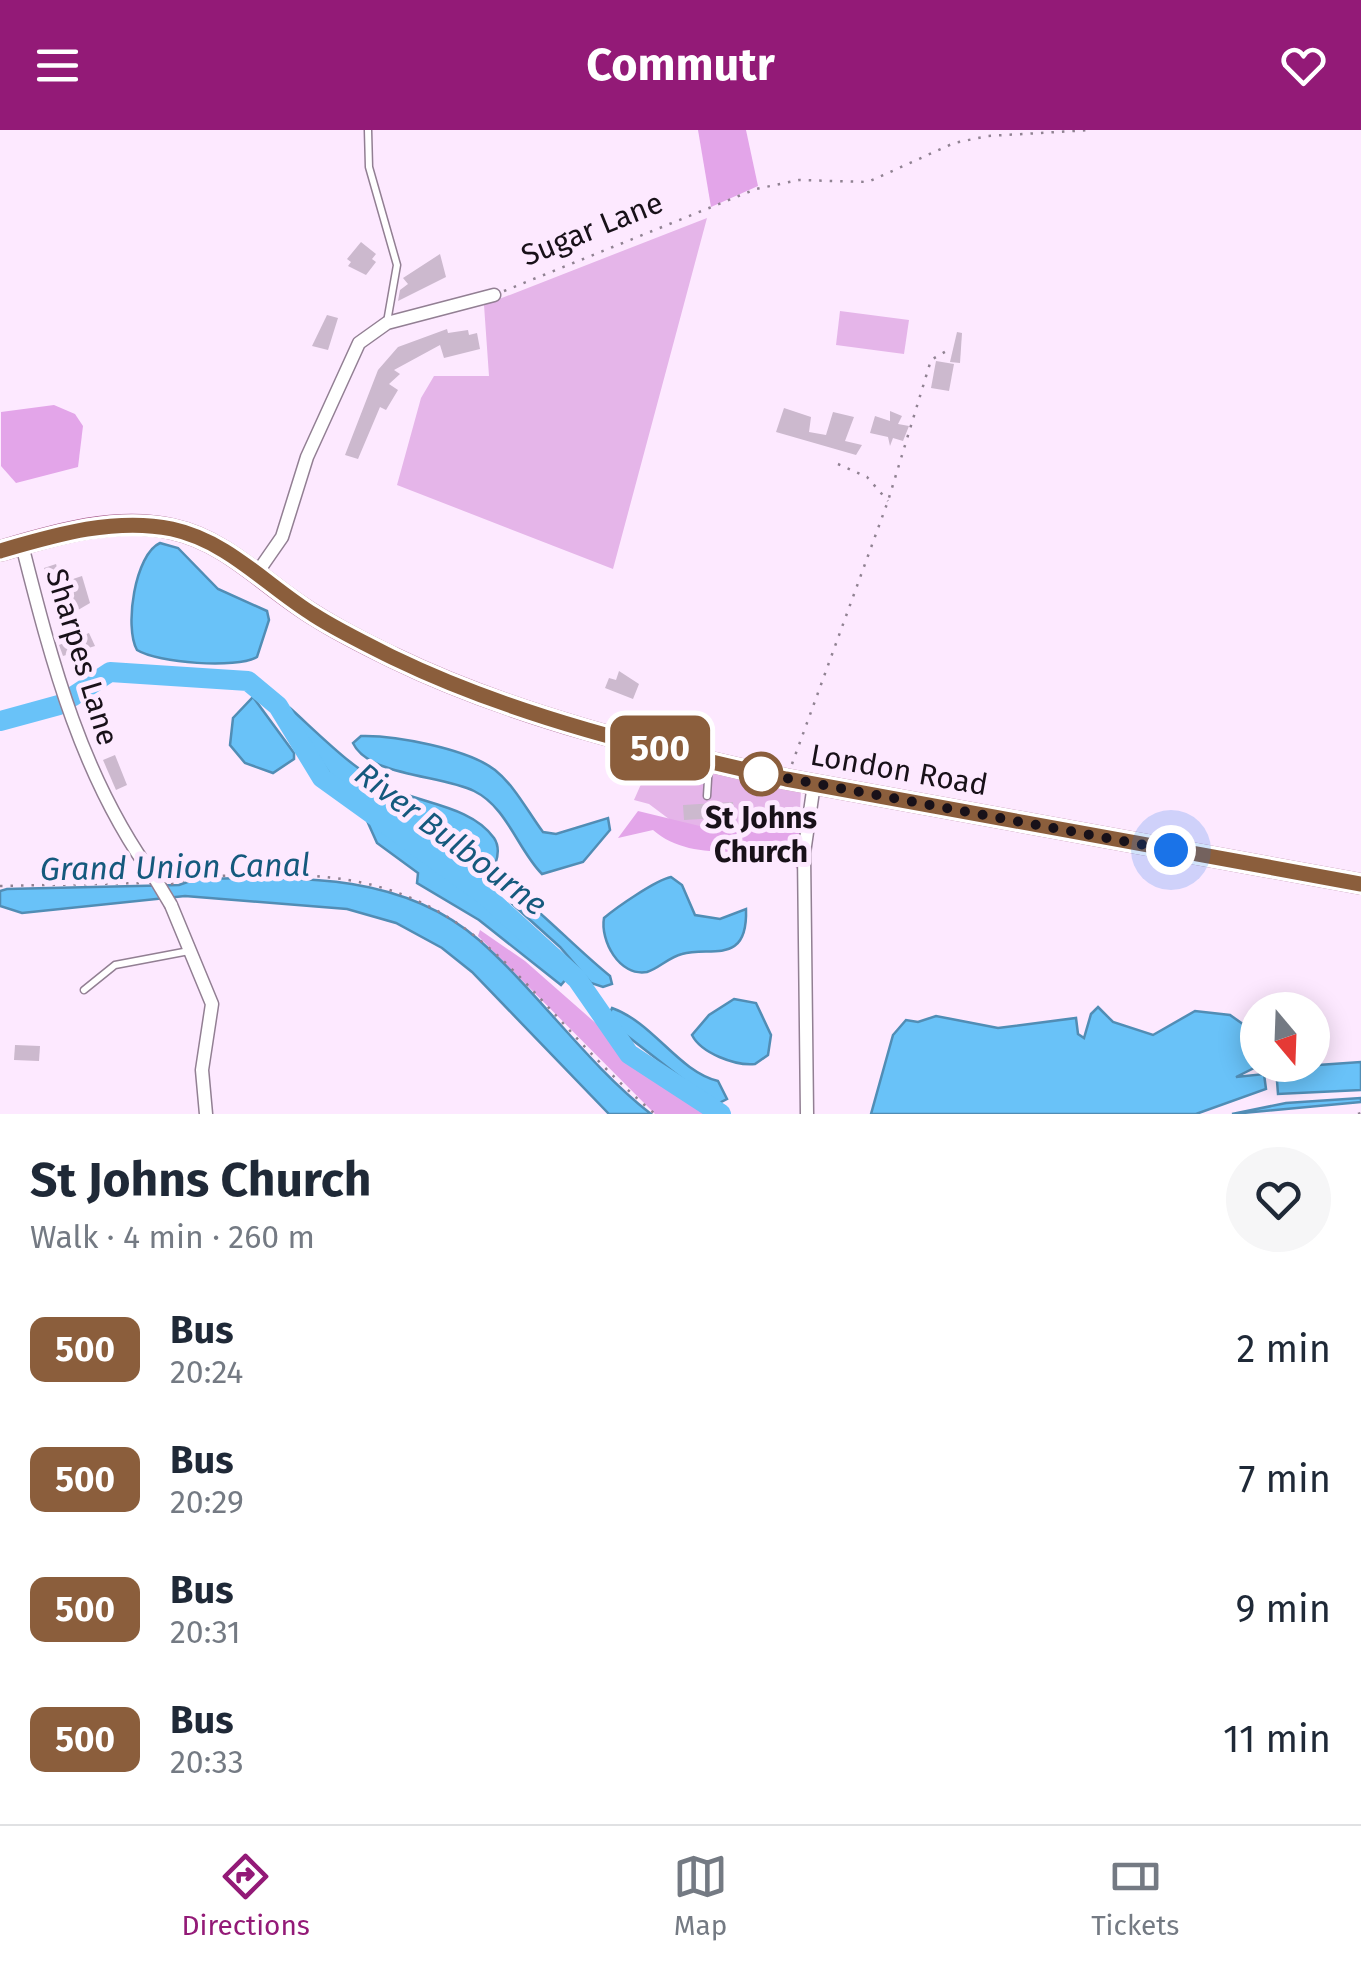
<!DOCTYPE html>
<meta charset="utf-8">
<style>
body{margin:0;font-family:"Fira Sans",sans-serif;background:#f6f6f7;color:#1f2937;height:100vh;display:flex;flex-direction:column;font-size:38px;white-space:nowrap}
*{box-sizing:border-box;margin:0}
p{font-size:32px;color:#747a83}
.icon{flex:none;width:55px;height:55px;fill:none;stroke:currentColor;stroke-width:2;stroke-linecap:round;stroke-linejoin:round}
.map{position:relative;height:984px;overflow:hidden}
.panel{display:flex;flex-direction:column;background:#fff;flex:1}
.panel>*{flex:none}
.badge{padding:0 20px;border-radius:15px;font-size:35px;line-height:65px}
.needle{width:65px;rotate:161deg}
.buttons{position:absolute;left:1240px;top:862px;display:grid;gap:20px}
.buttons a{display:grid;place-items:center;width:90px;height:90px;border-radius:50%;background:#fff;box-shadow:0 5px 25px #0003;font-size:50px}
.you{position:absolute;width:50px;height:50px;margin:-25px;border:8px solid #fff;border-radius:50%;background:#1a73e8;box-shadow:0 0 0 15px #1a73e833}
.map>.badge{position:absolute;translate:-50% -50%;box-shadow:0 0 0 5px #fff}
.round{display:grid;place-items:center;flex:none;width:105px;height:105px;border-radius:52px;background:#f6f6f7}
.summary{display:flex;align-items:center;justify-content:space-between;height:170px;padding:0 30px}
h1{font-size:48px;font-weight:700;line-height:75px}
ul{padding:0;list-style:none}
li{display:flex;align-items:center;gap:30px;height:130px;padding:0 30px}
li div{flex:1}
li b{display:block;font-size:38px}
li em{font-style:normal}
li .badge{min-width:110px;font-weight:700;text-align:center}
header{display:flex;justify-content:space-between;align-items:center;height:130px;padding:0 30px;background:#931a77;color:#fff;font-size:45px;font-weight:700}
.dock{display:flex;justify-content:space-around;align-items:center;height:140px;border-top:2px solid #e0e1e3;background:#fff;font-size:28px;color:#747a83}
.dock a{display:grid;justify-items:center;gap:5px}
.dock .active{color:#931a77}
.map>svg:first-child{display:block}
</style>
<header><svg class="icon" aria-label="menu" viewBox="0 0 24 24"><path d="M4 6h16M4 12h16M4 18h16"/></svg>Commutr<svg class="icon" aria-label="heart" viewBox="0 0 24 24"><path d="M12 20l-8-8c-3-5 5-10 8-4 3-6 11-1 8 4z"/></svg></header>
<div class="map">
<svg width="1361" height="984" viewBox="0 0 1361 984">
<rect width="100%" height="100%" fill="#fde9ff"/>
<g fill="#e5b5e9">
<path d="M707 88 613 439 397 355 421 268 434 246H489L484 175Z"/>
<path d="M840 181 909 190 904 224 836 215Z"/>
<path d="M653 627 801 659 799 704 685 701 649 674 634 670Z"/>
</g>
<g fill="#e3a5e9">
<path d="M698 0H746L758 56 711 77Z"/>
<path d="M54 275 75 284 83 296 78 337 16 353 1 336V282Z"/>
<path d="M638 681 716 700 801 701 797 739 783 721C739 720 687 730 653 700L618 708Z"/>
<path d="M480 800 525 831 657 947 721 984H655L478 806Z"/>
</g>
<g fill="#69c2f8" stroke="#518db5" stroke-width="2.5">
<path d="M160 413 178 418 218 459 267 481 269 490 257 527C236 539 158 533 137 520 124 497 135 424 160 413Z"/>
<path d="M253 567 294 623V629L273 643 245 633 230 615 233 588Z"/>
<path d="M290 578C322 607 359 646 399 662 429 674 474 679 494 708 504 723 492 744 482 757L332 647 286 581Z"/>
<path d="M361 606C395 605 468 619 495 640 515 656 528 682 543 702L556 704 608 688 610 700 583 732 542 744C518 720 507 677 474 661 442 645 368 646 353 613Z"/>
<path d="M364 684 487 771 567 848 561 855 479 790 417 753 418 743 377 713Z"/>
<path d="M671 747 682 755 695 785 720 789 746 779C748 836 711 816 682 824 669 827 658 839 647 842 619 847 600 810 604 788 617 777 656 750 671 747Z"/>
<path d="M196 749C294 747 400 741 479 810 540 864 587 934 651 984H609L472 842 442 818 396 793 347 779 185 766 22 783 0 776V761L7 759 179 755Z"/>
<path d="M513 766H520C552 792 579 821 610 846L612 854 603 857 591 853 560 817 510 772Z"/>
<path d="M734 869 756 873 771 905 768 925 755 934C735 936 701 923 692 905L709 885Z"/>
<path d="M1098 877 1113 892 1153 905 1195 881 1230 885 1257 904 1260 935 1236 947 1264 944 1266 959 1196 984H871L893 905 906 890 918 892 936 886 998 898 1076 888 1078 904 1084 908 1091 884Z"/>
<path d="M612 878C654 893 678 941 718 951L727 969 717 974 707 968 626 905 609 885Z"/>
<path d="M1361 932V960L1278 964 1276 938Z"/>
<path d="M1361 968V972L1232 984 1286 973Z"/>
</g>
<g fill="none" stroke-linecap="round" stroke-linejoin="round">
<g stroke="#69c2f8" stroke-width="20">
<path d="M72 567 110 542 248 551 278 576 322 648 486 766 577 849 629 924 721 984"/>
<path d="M0 591 59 575"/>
</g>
</g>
<g fill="#ccb9ce">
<path d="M361 112 376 124 372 129 376 132 366 145 348 136 351 132 347 129Z"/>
<path d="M440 124 446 147 398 171 400 160 408 154 403 148Z"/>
<path d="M327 185 338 188 328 220 312 216Z"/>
<path d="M447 199 448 203 468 200 469 205 477 203 480 219 444 228 440 215 394 240 400 244 389 254 398 260 386 280 380 277 358 329 345 325 378 240 398 217Z"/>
<path d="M957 202 962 203 960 233 950 232Z"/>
<path d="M936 231 954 234 949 261 931 258Z"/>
<path d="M784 278 811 287 809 302 826 305 833 282 854 287 845 311 862 315 856 325 776 302Z"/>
<path d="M890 281 902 286 898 294 909 296 903 311 893 308 890 316 888 307 870 303 875 286 890 291Z"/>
<path d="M56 434 60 448 48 451 44 438Z"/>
<path d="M82 446 90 473 73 483 67 451Z"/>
<path d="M89 503 95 516 63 526 59 515Z"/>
<path d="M619 541 639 554 633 569 605 558 609 548 616 550Z"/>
<path d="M115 625 127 655 116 660 103 630Z"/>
<path d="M733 672 734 687 684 690 683 675Z"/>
<path d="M15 915 40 916 39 931 14 930Z"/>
</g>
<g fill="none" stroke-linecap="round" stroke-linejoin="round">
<defs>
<g id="service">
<path d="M368 0 369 37 397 135 387 192"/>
<path d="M707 666 709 633"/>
<path d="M84 860 115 835 189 821"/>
</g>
<g id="minor">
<path d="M22 415C52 533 82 650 156 750"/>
<path d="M257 443 282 407 307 327 359 213 387 193 494 165"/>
<path d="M171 775 212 874 202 940 206 984"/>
<path d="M807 984 804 723 814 654"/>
</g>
<path id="primary" d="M0 421C54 405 115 386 172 399 228 411 266 456 314 485 339 501 367 515 394 528 516 587 655 620 786 649L1361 754"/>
</defs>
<use href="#service" stroke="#927f93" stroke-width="9"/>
<use href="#minor" stroke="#927f93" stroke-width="15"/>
<use href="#primary" stroke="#a45889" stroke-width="22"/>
<g stroke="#908292" stroke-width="2.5" stroke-dasharray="2.5 8" stroke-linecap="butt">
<path d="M504 161 756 59 799 50 868 52 954 13 988 6 1091 0"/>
<path d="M838 334 867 347 888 371"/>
<path d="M792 634 888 371 931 230 948 220"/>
<path d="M171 754C206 744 240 745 277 745 483 742 519 870 655 984"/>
<path d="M0 756 143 753"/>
<path d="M1358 984 1361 983"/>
</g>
<use href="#service" stroke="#fff" stroke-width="6"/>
<use href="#minor" stroke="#fff" stroke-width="12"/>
<use href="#primary" stroke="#f5b2dc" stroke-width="20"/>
<defs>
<path id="minor-bridge" d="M156 750 171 775"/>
</defs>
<use href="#minor-bridge" stroke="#927f93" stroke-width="15" stroke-linecap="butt"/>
<use href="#minor-bridge" stroke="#fff" stroke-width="12"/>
</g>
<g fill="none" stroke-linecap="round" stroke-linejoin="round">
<defs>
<path id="line" d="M0 421C55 405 115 387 172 399 228 411 267 456 314 485 339 501 368 515 394 528 516 587 655 620 786 649L1361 754"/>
</defs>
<use href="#line" stroke="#fff" stroke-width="22"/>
<use href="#line" stroke="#8b5e3c" stroke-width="15"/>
<path stroke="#181119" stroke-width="10" stroke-dasharray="0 18" d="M761 644 748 641 1171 720"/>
</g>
<circle fill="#fff" stroke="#8b5e3c" stroke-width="5" cx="761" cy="644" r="20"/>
<g text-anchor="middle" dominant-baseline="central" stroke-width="10" stroke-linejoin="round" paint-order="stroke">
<g font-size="30" fill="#181119" stroke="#fde9ff">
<text transform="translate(592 99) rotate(-22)">Sugar Lane</text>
<text transform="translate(82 527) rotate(73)">Sharpes Lane</text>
<text transform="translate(899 640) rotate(10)">London Road</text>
</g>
<g font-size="30" font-weight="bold" fill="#181119" stroke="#fde9ff">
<text x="761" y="688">St Johns<tspan x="761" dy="34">Church</tspan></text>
</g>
<g font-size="32" font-style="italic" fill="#15597d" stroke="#fde9ff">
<text transform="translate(451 709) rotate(37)">River Bulbourne</text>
<text transform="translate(175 737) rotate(-1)">Grand Union Canal</text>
</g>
</g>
</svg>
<div class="buttons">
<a><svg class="needle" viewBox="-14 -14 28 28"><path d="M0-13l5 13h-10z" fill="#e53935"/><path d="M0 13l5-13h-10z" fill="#747a83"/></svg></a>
</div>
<div class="you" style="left:1171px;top:720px"></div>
<b class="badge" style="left:660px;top:618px;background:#8b5e3c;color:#fff">500</b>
</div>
<section class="panel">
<div class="summary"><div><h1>St Johns Church</h1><p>Walk · 4 min · 260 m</p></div><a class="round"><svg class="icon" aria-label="heart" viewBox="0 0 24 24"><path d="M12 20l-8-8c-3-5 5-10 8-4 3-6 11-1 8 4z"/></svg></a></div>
<ul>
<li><span class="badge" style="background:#8b5e3c;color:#fff">500</span><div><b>Bus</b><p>20:24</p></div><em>2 min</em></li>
<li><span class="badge" style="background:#8b5e3c;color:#fff">500</span><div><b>Bus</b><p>20:29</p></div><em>7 min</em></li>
<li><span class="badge" style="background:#8b5e3c;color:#fff">500</span><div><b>Bus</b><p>20:31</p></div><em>9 min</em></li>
<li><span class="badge" style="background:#8b5e3c;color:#fff">500</span><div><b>Bus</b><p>20:33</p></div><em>11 min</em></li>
</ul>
</section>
<nav class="dock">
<a class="active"><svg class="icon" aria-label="directions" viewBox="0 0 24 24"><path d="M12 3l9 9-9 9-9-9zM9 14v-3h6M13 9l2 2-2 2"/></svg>Directions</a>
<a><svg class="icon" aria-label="map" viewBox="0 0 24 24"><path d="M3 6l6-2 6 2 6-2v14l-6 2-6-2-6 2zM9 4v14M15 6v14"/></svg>Map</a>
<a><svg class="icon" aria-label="tickets" viewBox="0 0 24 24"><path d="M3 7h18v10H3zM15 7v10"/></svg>Tickets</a>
</nav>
